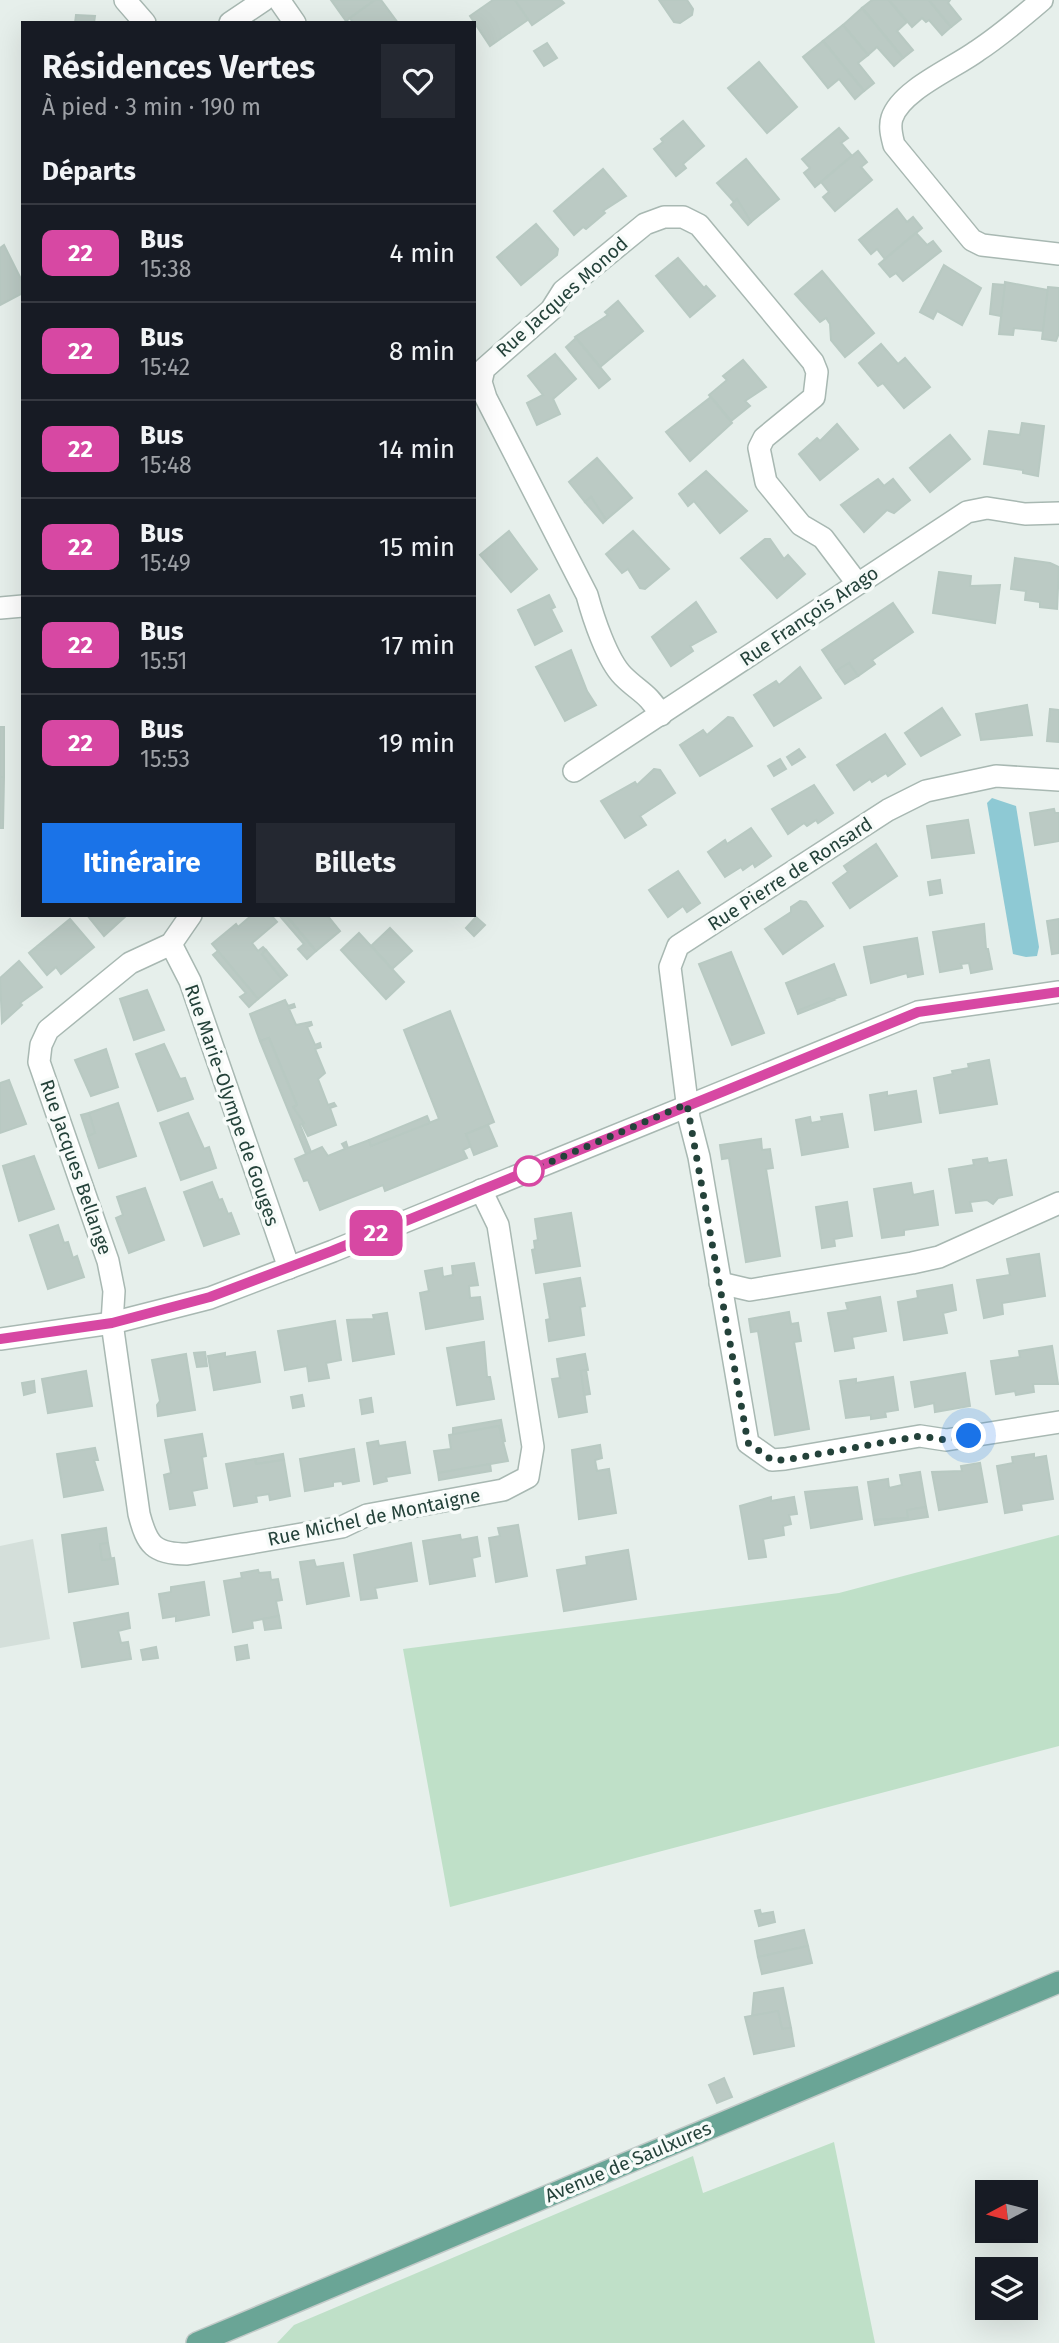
<!DOCTYPE html>
<html lang="fr">
<meta charset="utf-8">
<style>
body{margin:0;font-family:"Fira Sans",sans-serif;background:#242831;color:#f1f3f6;height:100vh;display:flex;flex-direction:column;font-size:26px;white-space:nowrap}
*{box-sizing:border-box;margin:0}
p{font-size:23px;color:#9ea1a6}
.icon{flex:none;width:38px;height:38px;fill:none;stroke:currentColor;stroke-width:2;stroke-linecap:round;stroke-linejoin:round}
.map{position:relative;flex:1;overflow:hidden}
.details{position:absolute;left:21px;top:21px;width:455px;height:896px;display:flex;flex-direction:column;background:#171b24;border-radius:0px;box-shadow:0 7px 28px #0002}
.details>*{flex:none}
.badge{padding:0 14px;border-radius:10px;font-size:24px;line-height:46px}
.needle{width:46px;rotate:263deg}
.controls{position:absolute;left:975px;top:2180px;display:grid;gap:14px}
.controls a{display:grid;place-items:center;width:63px;height:63px;border-radius:0px;background:#171b24;box-shadow:0 7px 28px #0002;font-size:35px}
.you{position:absolute;width:35px;height:35px;margin:-18px;border:5px solid #fff;border-radius:50%;background:#1a73e8;box-shadow:0 0 0 10px #1a73e833}
.map>.badge{position:absolute;translate:-50% -50%;box-shadow:0 0 0 4px #fff}
h2{padding:0 21px;font-size:26px;line-height:63px}
.round{display:grid;place-items:center;flex:none;width:74px;height:74px;border-radius:0px;background:#242831}
.head{display:flex;align-items:center;justify-content:space-between;height:119px;padding:0 21px}
h1{font-size:33px;font-weight:700;line-height:52px}
.primary-button{display:flex;gap:14px;margin-top:auto;padding:14px 21px}
.primary-button a{flex:1;height:80px;border-radius:0px;background:#1a73e8;color:#fff;font-size:28px;font-weight:700;line-height:80px;text-align:center}
.primary-button a+a{background:#242831;color:#f1f3f6}
ul{padding:0;list-style:none}
li{display:flex;align-items:center;gap:21px;height:98px;padding:0 21px;border-top:2px solid #363941}
li div{flex:1}
li b{display:block;font-size:26px}
li em{font-style:normal}
li .badge{min-width:77px;font-weight:700;text-align:center}
.map>svg:first-child{display:block}
</style>
<div class="map">
<svg width="1059" height="2343" viewBox="0 0 1059 2343">
<rect width="100%" height="100%" fill="#e6efeb"/>
<path fill="#d4dfda" d="M33 1539 50 1639 0 1648V1546Z"/>
<g fill="#bfe0c8">
<path d="M1059 1535V1746L450 1907 403 1649 839 1593Z"/>
<path d="M834 2142 875 2343H277L294 2325 693 2156 703 2193Z"/>
</g>
<path fill="#8ec9d4" d="M992 798 1016 806 1039 947 1037 956 1026 957 1013 954 987 803Z"/>
<g fill="#bbcac4" stroke="#b8c9c2" stroke-width="2">
<path d="M331 0H375L346 21Z"/>
<path d="M375 0H381L398 23H353L350 18Z"/>
<path d="M493 0H515L529 19 490 46 470 16Z"/>
<path d="M515 0H561L564 3 532 25Z"/>
<path d="M659 0H687L693 9 692 15 680 23 674 22Z"/>
<path d="M872 0H889L907 22 897 31 913 50 903 58 862 8Z"/>
<path d="M889 0H929L951 27 942 35 929 20 926 22 922 18 912 27Z"/>
<path d="M929 0H950L948 3 961 19 951 27Z"/>
<path d="M862 8 903 58 894 66 877 47 868 55 843 25Z"/>
<path d="M76 15 95 16 94 23H75Z"/>
<path d="M843 25 868 55 858 63 874 83 864 91 823 41Z"/>
<path d="M823 41 864 91 855 99 839 79 828 88 803 57Z"/>
<path d="M547 43 557 58 544 66 534 51Z"/>
<path d="M759 62 797 107 767 133 728 88Z"/>
<path d="M683 121 704 146 683 164 686 168 676 176 654 149 663 142 661 139Z"/>
<path d="M839 128 848 138 841 143 852 156 815 187 804 173 810 168 802 159Z"/>
<path d="M858 151 867 162 861 167 872 180 835 211 823 197 829 192 821 182Z"/>
<path d="M746 159 779 199 751 222 737 199 734 202 717 183Z"/>
<path d="M603 169 626 196 603 211 605 213 586 229 583 227 574 235 554 211Z"/>
<path d="M737 199 751 222 748 225 731 205Z"/>
<path d="M897 209 907 222 913 217 922 228 885 259 877 249 871 254 859 240Z"/>
<path d="M536 224 558 249 557 255 521 285 497 257Z"/>
<path d="M916 233 927 245 933 241 941 251 903 281 896 273 890 277 879 264Z"/>
<path d="M4 245 23 283V293L0 305V248Z"/>
<path d="M678 258 704 288 706 286 715 296 690 317 656 276Z"/>
<path d="M944 265 981 288 962 325 937 311 933 319 920 312Z"/>
<path d="M822 271 874 333 845 357 831 340 830 324 826 318 820 322 795 294Z"/>
<path d="M1005 282 1048 290 1043 331 1014 328 1013 335 999 334Z"/>
<path d="M993 284 1005 285 1001 316 990 314Z"/>
<path d="M1048 287 1059 288V333L1056 341 1042 339Z"/>
<path d="M618 301 643 331 600 367 575 337 608 315 605 312Z"/>
<path d="M576 338 610 379 599 388 566 347Z"/>
<path d="M881 344 898 364 905 358 930 387 904 408 883 383 878 386 859 363Z"/>
<path d="M555 354 576 379 553 399 560 414 537 425 527 403 543 395 528 376Z"/>
<path d="M743 360 766 387 745 401 750 406 731 421 709 395 727 380 723 376Z"/>
<path d="M711 397 732 423 690 461 666 432Z"/>
<path d="M1022 423 1044 426 1038 476 1023 473V470L984 464 989 431 1020 435Z"/>
<path d="M837 424 858 449 820 480 799 454 817 438 820 441Z"/>
<path d="M950 435 970 459 930 492 910 468Z"/>
<path d="M597 458 632 498 606 520 591 497 585 502 569 482Z"/>
<path d="M706 471 747 511 720 533 694 501 688 506 679 494Z"/>
<path d="M878 479 884 486 893 479 910 500 894 513 887 510 864 532 841 505Z"/>
<path d="M591 497 606 520 603 523 585 502Z"/>
<path d="M509 531 537 569 511 592 480 555Z"/>
<path d="M633 531 669 569 645 589 640 588 628 569 622 573 606 554Z"/>
<path d="M765 539H770L784 559 788 555 805 574 777 598 741 558Z"/>
<path d="M1015 558 1050 563 1059 567 1057 609 1040 607V602L1025 600 1026 591 1011 589Z"/>
<path d="M939 572 971 576 970 586 1000 585 995 623 933 613Z"/>
<path d="M549 595 555 607 551 609 562 631 535 645 518 610Z"/>
<path d="M696 602 716 632 690 646 693 651 671 666 652 637Z"/>
<path d="M893 603 913 632 872 660 875 664 858 676 849 663 836 671 822 650Z"/>
<path d="M571 650 587 691 596 705 565 721 536 667Z"/>
<path d="M849 663 858 676 845 684 836 671Z"/>
<path d="M800 667 821 698 774 726 754 695 776 681 779 685Z"/>
<path d="M1027 705 1032 735 981 740 976 714Z"/>
<path d="M942 708 960 735 921 756 905 733Z"/>
<path d="M1050 709 1059 710V742L1047 741Z"/>
<path d="M728 717 733 718 752 746 700 776 680 745 703 730 707 735Z"/>
<rect x="0" y="727" width="4" height="50"/>
<path d="M885 734 905 764 888 776 886 773 872 782 870 779 854 790 837 765Z"/>
<path d="M799 749 805 757 792 765 787 757Z"/>
<path d="M780 759 786 769 774 776 768 766Z"/>
<path d="M654 769 660 770 675 793 640 816 646 825 625 838 601 801 635 782 637 785Z"/>
<path d="M0 777H4L3 828H0Z"/>
<path d="M814 785 833 813 818 823 816 820 807 826 804 823 788 834 772 809Z"/>
<path d="M1054 809 1055 813H1059V841L1035 845 1030 813Z"/>
<path d="M968 820 974 853 932 858 927 826Z"/>
<path d="M751 828 771 856 755 867 753 863 743 870 741 867 725 877 708 852 725 840 727 844Z"/>
<path d="M876 844 897 876 850 908 833 883 848 872 844 866Z"/>
<path d="M678 871 700 903 687 912 683 906 668 917 649 890Z"/>
<path d="M940 880 942 893 930 895 928 882Z"/>
<path d="M800 901 806 902 823 926 783 954 765 929 791 912V907Z"/>
<path d="M87 915H127L104 936Z"/>
<path d="M252 915H271L277 922 252 943 258 951 263 947 266 950 262 954 282 979 258 999 212 944 236 924 238 927Z"/>
<path d="M279 915H286L316 951 307 959 298 949 304 944Z"/>
<path d="M286 915H327L340 931 316 951Z"/>
<path d="M476 917 485 925 474 936 466 928Z"/>
<path d="M70 919 94 947 61 974 56 967 47 975 29 953Z"/>
<path d="M1059 919V953L1052 954 1047 921Z"/>
<path d="M984 924 986 949H988L992 969 971 973 969 963 961 964 962 968 940 972 933 932Z"/>
<path d="M390 928 412 951 392 969 371 946Z"/>
<path d="M359 933 404 982 386 999 341 950Z"/>
<path d="M917 938 923 974 908 977 907 973 871 983 864 947Z"/>
<path d="M266 950 287 975 282 979 262 954Z"/>
<path d="M218 951 258 999 249 1007 240 997 246 993 213 955Z"/>
<path d="M731 952 764 1033 732 1045 699 964Z"/>
<path d="M19 961 42 987 20 1003 22 1005 2 1023 0 978Z"/>
<path d="M834 964 846 995 797 1011 786 983Z"/>
<path d="M147 990 164 1030 134 1040 120 999Z"/>
<path d="M829 998 834 1000 798 1014 797 1011Z"/>
<path d="M285 1000 288 1006 294 1004 295 1007 289 1009 296 1025 311 1022 312 1025 307 1027 315 1045 320 1043 321 1047 315 1049 325 1073 318 1079 328 1105 334 1103 336 1106 330 1108 336 1125 308 1136 293 1107 297 1105 269 1038 260 1041 250 1014Z"/>
<path d="M450 1011 494 1122 466 1134 471 1146 463 1150 467 1158 385 1191 383 1185 320 1210 308 1180 304 1181 295 1159 322 1147 328 1156 345 1149 342 1144 346 1142 348 1148 369 1140 371 1146 439 1119 404 1030Z"/>
<path d="M269 1038 297 1105 293 1107 304 1123 300 1125 311 1152 306 1154 260 1041Z"/>
<path d="M164 1044 180 1079 185 1078 193 1099 158 1111 136 1054Z"/>
<path d="M106 1049 118 1087 91 1096 75 1060Z"/>
<path d="M989 1060 997 1104 940 1113 934 1078 953 1074 952 1071 969 1068 968 1064Z"/>
<path d="M9 1080 26 1124 0 1133V1083Z"/>
<path d="M916 1091 921 1122 875 1130 870 1095 887 1092V1096Z"/>
<path d="M118 1103 136 1156 99 1168 88 1136 95 1133 89 1113Z"/>
<path d="M89 1113 95 1133 88 1136 81 1115Z"/>
<path d="M188 1113 204 1149 209 1147 216 1168 181 1180 160 1123Z"/>
<path d="M842 1114 848 1147 802 1155 796 1120 810 1117 811 1123 822 1121 821 1117Z"/>
<path d="M427 1116 430 1123 371 1146 369 1140Z"/>
<path d="M488 1125 497 1146 474 1155 466 1134Z"/>
<path d="M761 1139 762 1150 770 1149 773 1168 766 1169 780 1256 746 1262 729 1158 722 1159 720 1145Z"/>
<path d="M34 1156 54 1209 19 1221 3 1166Z"/>
<path d="M987 1158 988 1163 1006 1160 1012 1195 998 1198 993 1204 987 1200 970 1202 972 1211 956 1213 949 1169 974 1165 973 1160Z"/>
<path d="M212 1182 219 1200 222 1199 228 1214 231 1213 239 1234 204 1246 184 1192Z"/>
<path d="M911 1183 913 1195 933 1191 938 1225 904 1230V1235L882 1238 874 1189Z"/>
<path d="M145 1188 164 1240 129 1253 116 1218 123 1215 117 1197Z"/>
<path d="M847 1202 852 1236 834 1239 835 1246 822 1248 816 1207Z"/>
<path d="M571 1213 580 1266 536 1273 532 1250 535 1249 534 1241 538 1240 535 1219Z"/>
<path d="M58 1225 64 1243 68 1242 73 1258 77 1256 84 1277 48 1289 30 1235Z"/>
<path d="M1039 1254 1045 1296 1002 1303 1003 1314 984 1318 977 1280 1010 1275 1007 1259Z"/>
<path d="M474 1263 478 1285 469 1286 470 1298 480 1297 483 1319 426 1329 420 1293 429 1291 425 1271 442 1268 443 1277 453 1275 452 1266Z"/>
<path d="M580 1278 585 1306 580 1307 584 1335 549 1341 546 1320 550 1319 544 1284Z"/>
<path d="M952 1285 956 1310 943 1313 947 1333 904 1340 898 1302 918 1298 917 1291Z"/>
<path d="M880 1297 886 1331 852 1337 854 1348 835 1351 828 1313 848 1310 846 1303Z"/>
<path d="M789 1312 791 1324 798 1323 801 1341 794 1342 809 1429 775 1435 758 1331 751 1332 749 1319Z"/>
<path d="M387 1313 394 1354 353 1361 347 1320 374 1319 373 1315Z"/>
<path d="M335 1321 341 1360 326 1363 329 1378 309 1381 307 1366 285 1370 278 1331Z"/>
<path d="M484 1342 487 1377H490L494 1399 457 1405 447 1348Z"/>
<path d="M1052 1346 1058 1384H1033L1034 1392 1016 1395 1015 1391 996 1394 991 1361 1020 1357 1019 1351Z"/>
<path d="M205 1352 207 1366 197 1367 194 1353Z"/>
<path d="M255 1352 260 1382 214 1390 208 1356 225 1353V1357Z"/>
<path d="M186 1354 195 1410 158 1416 157 1405 160 1401 152 1360Z"/>
<path d="M585 1354 588 1370 581 1371 587 1412 559 1417 552 1379 560 1378 557 1359Z"/>
<path d="M586 1370 590 1394 584 1395 581 1371Z"/>
<path d="M86 1371 92 1406 48 1413 42 1379Z"/>
<path d="M965 1373 970 1406 935 1412 934 1403 915 1407 911 1382Z"/>
<path d="M893 1377 898 1410 885 1412 886 1417 871 1419V1415L846 1418 840 1381 856 1379V1383Z"/>
<path d="M34 1381 35 1392 24 1395 22 1383Z"/>
<path d="M302 1395 304 1406 293 1408 291 1397Z"/>
<path d="M371 1398 373 1412 362 1414 360 1400Z"/>
<path d="M501 1420 505 1441 502 1442 499 1426 453 1435V1428Z"/>
<path d="M499 1426 508 1461 438 1473 434 1451 451 1449 449 1435Z"/>
<path d="M202 1434 206 1456 202 1457 207 1488 192 1491 195 1505 170 1509 164 1475 171 1473 165 1440Z"/>
<path d="M378 1441 379 1446 405 1442 410 1473 386 1477 387 1481 374 1484 367 1443Z"/>
<path d="M600 1445 602 1458 595 1460 597 1471 609 1469 616 1513 579 1519 572 1450Z"/>
<path d="M95 1448 98 1460H94L103 1490 64 1497 57 1454Z"/>
<path d="M354 1449 359 1481 343 1484 342 1481 333 1482V1486L305 1491 300 1459Z"/>
<path d="M283 1454 284 1460 256 1464 255 1459Z"/>
<path d="M1034 1454V1458L1046 1456 1053 1499 1021 1504 1022 1510 1005 1513 997 1466 1013 1463 1012 1457Z"/>
<path d="M255 1459 256 1464 284 1460 290 1496 270 1500 269 1494 256 1496 257 1502 234 1506 226 1464Z"/>
<path d="M980 1463 987 1502 939 1510 932 1472 962 1471 961 1466Z"/>
<path d="M490 1464 491 1471 439 1480 438 1473Z"/>
<path d="M920 1472 926 1507 907 1510 908 1518 874 1520 868 1482 888 1479 889 1488 902 1485 900 1475Z"/>
<path d="M857 1487 862 1519 811 1528 805 1492Z"/>
<path d="M771 1497V1501L794 1497 797 1514 789 1515 791 1524 783 1526 784 1535 763 1539 766 1557 749 1559 740 1506Z"/>
<path d="M926 1507 928 1517 875 1525 874 1520 908 1518 907 1510Z"/>
<path d="M518 1525 527 1576 496 1582 489 1538 500 1536 498 1528Z"/>
<path d="M106 1528 108 1543 100 1544 102 1560 114 1558 118 1584 69 1592 62 1535Z"/>
<path d="M460 1535 461 1540 477 1537 480 1556 472 1558 475 1576 430 1584 423 1541Z"/>
<path d="M108 1543 111 1559 102 1560 100 1544Z"/>
<path d="M411 1543 417 1581 375 1588 377 1598 361 1600 354 1555Z"/>
<path d="M628 1550 636 1599 564 1611 557 1570 587 1565 586 1557Z"/>
<path d="M314 1560 316 1567 343 1563 349 1596 307 1604 300 1562Z"/>
<path d="M258 1570 259 1573 270 1572 271 1580 278 1579 282 1600 276 1601 279 1616 252 1621 253 1628 233 1632 224 1581 242 1578 241 1573Z"/>
<path d="M204 1582 209 1615 176 1621V1616L163 1618 159 1594 171 1592V1587Z"/>
<path d="M128 1613 130 1628 118 1631 121 1643 128 1642 131 1659 82 1667 74 1623Z"/>
<path d="M279 1616 281 1628 265 1630 263 1619Z"/>
<path d="M247 1645 249 1658 237 1660 235 1647Z"/>
<path d="M156 1647 158 1658 143 1660 141 1650Z"/>
<path d="M760 1910 761 1914 773 1912 775 1922 759 1926 755 1911Z"/>
<path d="M804 1930 808 1946 758 1957 755 1941Z"/>
<path d="M808 1946 812 1963 762 1974 758 1957Z"/>
<path d="M783 1988 791 2028 782 2029 778 2011 752 2016 754 1993Z"/>
<path d="M778 2011 782 2029 791 2028 794 2046 754 2054 745 2017Z"/>
<path d="M724 2078 732 2097 717 2103 709 2085Z"/>
</g>
<g fill="none" stroke-linecap="round" stroke-linejoin="round">
<defs>
<g id="minor">
<path d="M125 0 145 23"/>
<path d="M279 0 295 23"/>
<path d="M1042 0C1021 18 1000 36 977 51 954 68 901 90 892 118 889 127 892 137 894 145L972 240 982 245 1059 254"/>
<path d="M230 23 264 0"/>
<path d="M0 608 23 606"/>
<path d="M661 715C648 693 639 692 623 676 607 660 593 617 587 595L486 398 481 382 484 369 551 310 563 291 645 224 664 217H683L699 225 813 362 817 372 814 397 764 438 759 448 766 482 801 525 823 538 857 583"/>
<path d="M574 771 967 512 987 508 1025 514 1059 513"/>
<path d="M1059 780 996 776 926 791 888 810 678 946 670 967 689 1118 699 1157 748 1443 772 1460 785 1459 920 1436 946 1440 1059 1422"/>
<path d="M191 915 171 944 130 963 48 1030 41 1045 39 1062 108 1261 114 1291 112 1323 139 1514C147 1545 154 1554 187 1554L342 1527 367 1515 503 1490 528 1477 533 1447 498 1225 481 1190"/>
<path d="M171 944 190 981 289 1268"/>
<path d="M720 1283 750 1290 912 1263 939 1257 1059 1203"/>
<path d="M0 1339 112 1323 210 1298 333 1251 918 1012 1059 992"/>
</g>
<path id="major" d="M197 2343 1059 1982"/>
</defs>
<use href="#minor" stroke="#a8b8b2" stroke-width="24"/>
<use href="#major" stroke="#c2cac8" stroke-width="24"/>
<use href="#minor" stroke="#fff" stroke-width="21"/>
<use href="#major" stroke="#6aa596" stroke-width="21"/>
</g>
<g fill="none" stroke-linecap="round" stroke-linejoin="round">
<defs>
<path id="line" d="M0 1339 112 1323 210 1297 332 1251 918 1012 1059 992"/>
</defs>
<use href="#line" stroke="#fff" stroke-width="16"/>
<use href="#line" stroke="#d748a3" stroke-width="10"/>
<path stroke="#24423a" stroke-width="7" stroke-dasharray="0 12.6" d="M529 1171 687 1104 748 1443 772 1460H785L920 1436 946 1440 969 1436"/>
</g>
<circle fill="#fff" stroke="#d748a3" stroke-width="3.5" cx="529" cy="1171" r="14"/>
<g text-anchor="middle" dominant-baseline="central" stroke-width="7" stroke-linejoin="round" paint-order="stroke">
<g font-size="19" fill="#24423a" stroke="#f7fbf9">
<text transform="translate(562 297) rotate(-42)">Rue Jacques Monod</text>
<text transform="translate(809 616) rotate(-34)">Rue François Arago</text>
<text transform="translate(790 874) rotate(-33)">Rue Pierre de Ronsard</text>
<text transform="translate(232 1105) rotate(71)">Rue Marie-Olympe de Gouges</text>
<text transform="translate(76 1167) rotate(71)">Rue Jacques Bellange</text>
<text transform="translate(374 1517) rotate(-12)">Rue Michel de Montaigne</text>
<text transform="translate(628 2162) rotate(-23)">Avenue de Saulxures</text>
</g>
</g>
</svg>
<div class="controls">
<a><svg class="needle" viewBox="-14 -14 28 28"><path d="M0-13l5 13h-10z" fill="#e53935"/><path d="M0 13l5-13h-10z" fill="#9ea1a6"/></svg></a>
<a><svg class="icon" aria-label="layers" viewBox="0 0 24 24"><path d="M12 4l9 5-9 5-9-5zM3 14l9 5 9-5"/></svg></a>
</div>
<div class="you" style="left:969px;top:1436px"></div>
<b class="badge" style="left:376px;top:1233px;background:#d748a3;color:#fff">22</b>
<section class="details">
<div class="head"><div><h1>Résidences Vertes</h1><p>À pied · 3 min · 190 m</p></div><a class="round"><svg class="icon" aria-label="heart" viewBox="0 0 24 24"><path d="M12 20l-8-8c-3-5 5-10 8-4 3-6 11-1 8 4z"/></svg></a></div>
<h2>Départs</h2>
<ul>
<li><span class="badge" style="background:#d748a3;color:#fff">22</span><div><b>Bus</b><p>15:38</p></div><em>4 min</em></li>
<li><span class="badge" style="background:#d748a3;color:#fff">22</span><div><b>Bus</b><p>15:42</p></div><em>8 min</em></li>
<li><span class="badge" style="background:#d748a3;color:#fff">22</span><div><b>Bus</b><p>15:48</p></div><em>14 min</em></li>
<li><span class="badge" style="background:#d748a3;color:#fff">22</span><div><b>Bus</b><p>15:49</p></div><em>15 min</em></li>
<li><span class="badge" style="background:#d748a3;color:#fff">22</span><div><b>Bus</b><p>15:51</p></div><em>17 min</em></li>
<li><span class="badge" style="background:#d748a3;color:#fff">22</span><div><b>Bus</b><p>15:53</p></div><em>19 min</em></li>
</ul>
<div class="primary-button"><a>Itinéraire</a><a>Billets</a></div>
</section>
</div>
